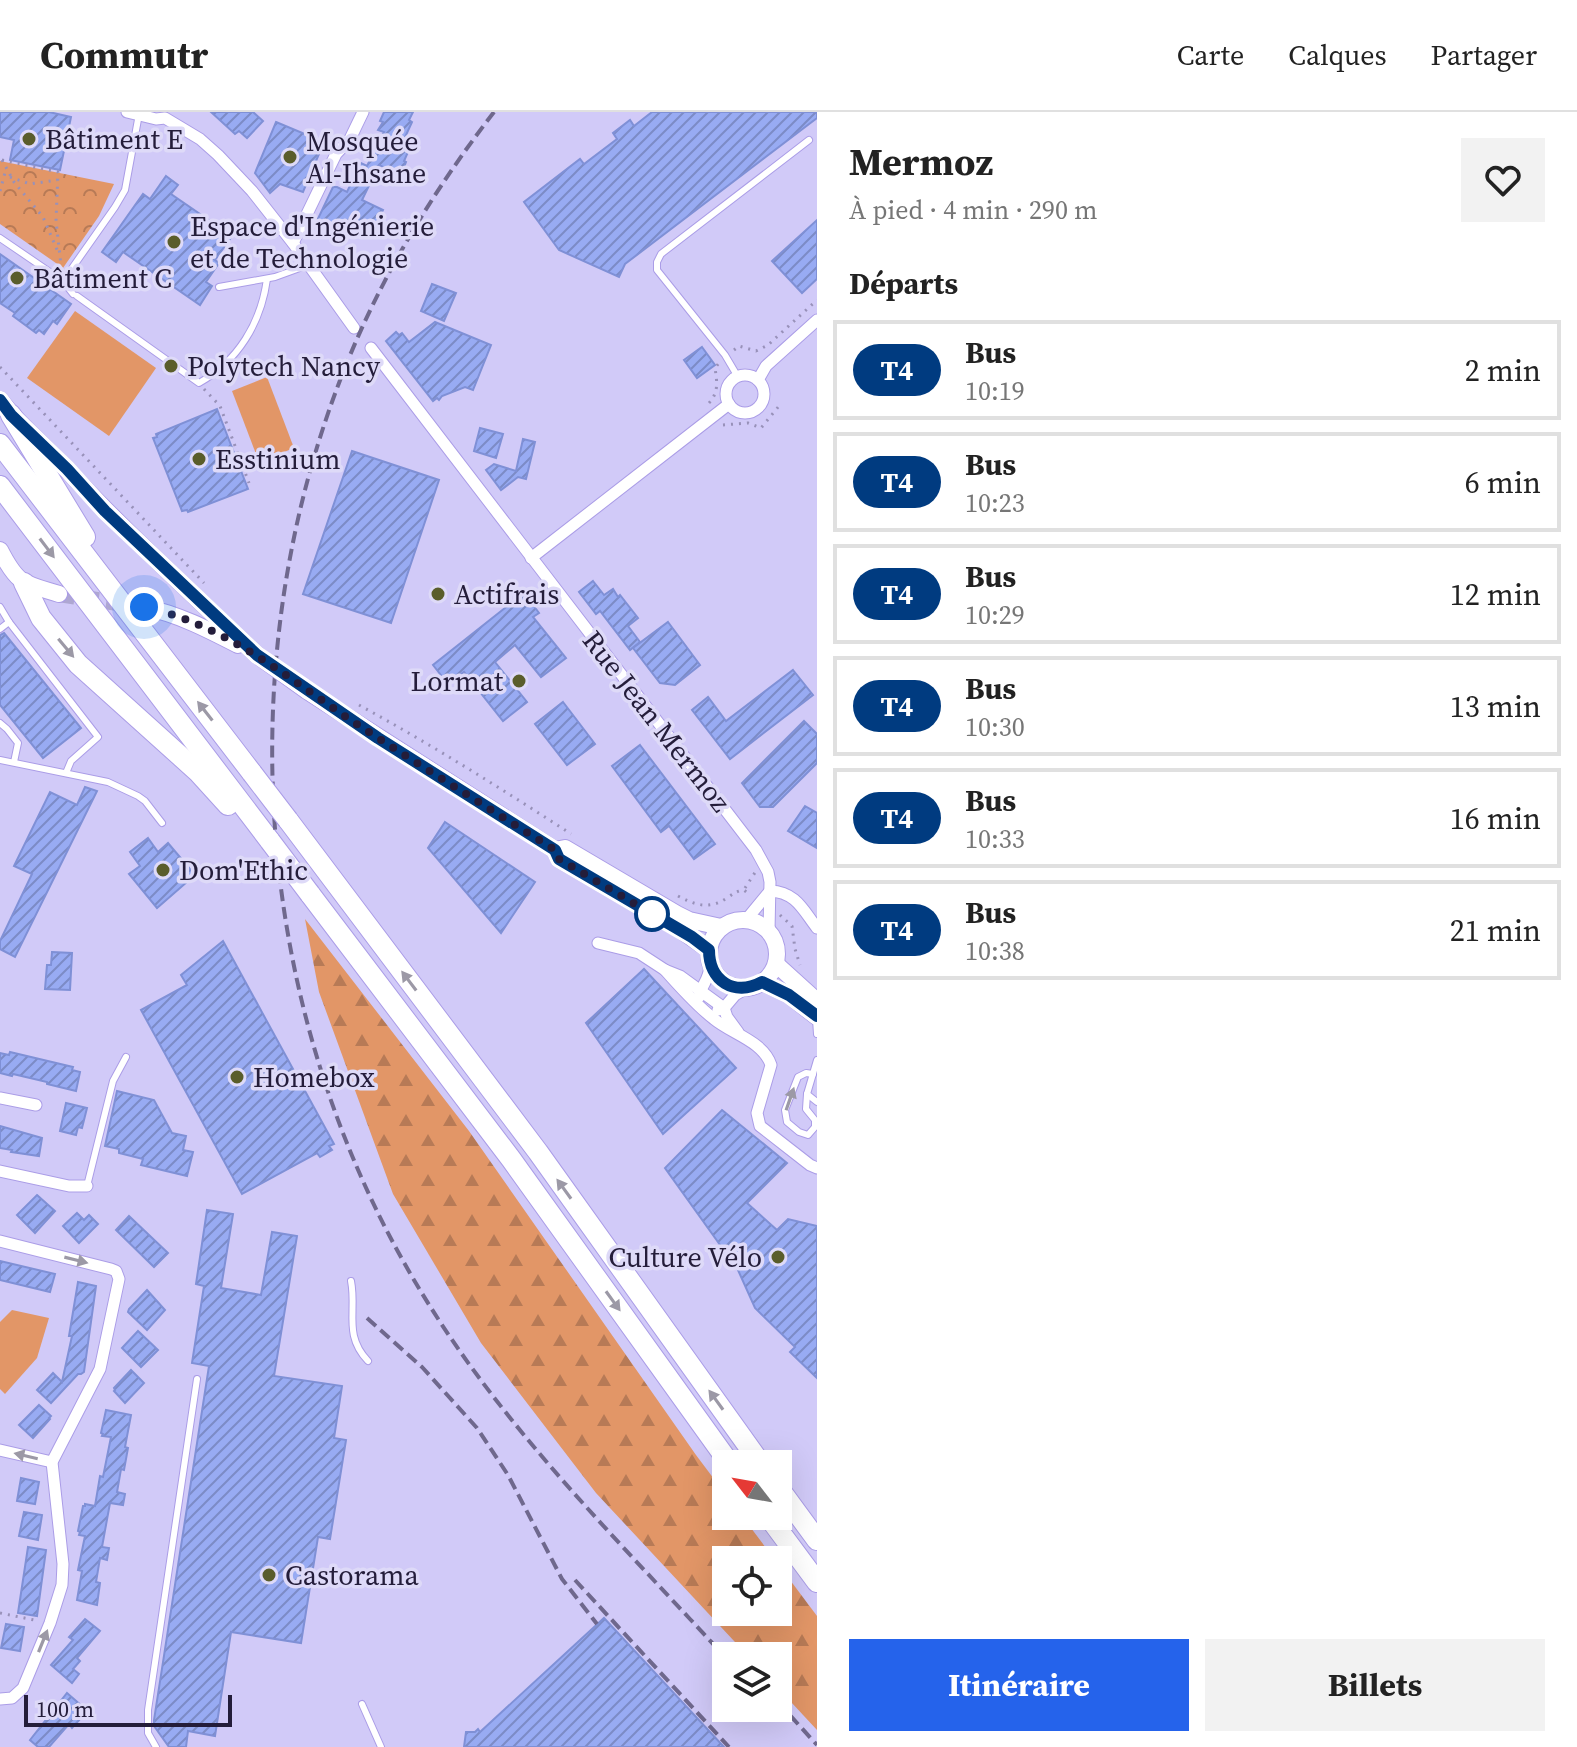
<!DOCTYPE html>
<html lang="fr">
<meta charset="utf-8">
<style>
body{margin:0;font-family:"Source Serif 4",serif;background:#f2f2f2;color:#222;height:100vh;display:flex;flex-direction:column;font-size:30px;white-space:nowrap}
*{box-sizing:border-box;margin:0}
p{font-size:26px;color:#767676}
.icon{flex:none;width:44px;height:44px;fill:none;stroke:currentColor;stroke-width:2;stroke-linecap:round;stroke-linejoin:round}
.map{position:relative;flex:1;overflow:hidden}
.panel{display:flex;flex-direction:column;background:#fff;width:760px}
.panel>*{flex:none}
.badge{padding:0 16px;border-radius:26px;font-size:28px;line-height:52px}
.needle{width:52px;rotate:301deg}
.fabs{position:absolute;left:712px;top:1338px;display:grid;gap:16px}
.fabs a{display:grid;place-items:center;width:80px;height:80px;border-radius:0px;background:#fff;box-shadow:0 8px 32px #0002;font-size:40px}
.scale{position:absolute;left:24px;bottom:20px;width:208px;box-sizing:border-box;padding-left:8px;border:4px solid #241d3a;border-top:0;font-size:22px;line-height:28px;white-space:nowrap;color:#241d3a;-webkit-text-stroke:6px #dedaf8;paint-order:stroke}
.you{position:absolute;width:40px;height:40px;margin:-20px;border:6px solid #fff;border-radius:50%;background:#1a73e8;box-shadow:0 0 0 12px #1a73e833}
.map>.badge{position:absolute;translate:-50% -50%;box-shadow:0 0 0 4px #fff}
h2{padding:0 32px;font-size:30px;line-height:72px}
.round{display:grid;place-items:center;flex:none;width:84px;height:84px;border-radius:0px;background:#f2f2f2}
.head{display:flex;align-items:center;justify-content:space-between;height:136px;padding:0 32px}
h1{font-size:38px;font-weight:700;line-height:60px}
.action{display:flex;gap:16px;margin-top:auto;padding:16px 32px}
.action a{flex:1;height:92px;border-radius:0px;background:#2563eb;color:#fff;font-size:32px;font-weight:700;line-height:92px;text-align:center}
.action a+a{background:#f2f2f2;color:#222}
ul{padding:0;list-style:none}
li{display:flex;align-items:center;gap:24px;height:100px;margin:0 16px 12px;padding:0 16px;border:4px solid #e0e0e0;border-radius:0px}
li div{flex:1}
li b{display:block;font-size:30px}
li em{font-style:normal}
li .badge{min-width:88px;font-weight:700;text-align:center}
header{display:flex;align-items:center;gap:48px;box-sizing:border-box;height:112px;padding:0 40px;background:#fff;border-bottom:2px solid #e0e0e0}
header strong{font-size:38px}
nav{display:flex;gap:44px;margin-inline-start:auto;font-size:28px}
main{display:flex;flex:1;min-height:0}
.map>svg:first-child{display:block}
</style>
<header>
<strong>Commutr</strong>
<nav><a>Carte</a><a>Calques</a><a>Partager</a></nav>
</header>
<main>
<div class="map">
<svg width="817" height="1635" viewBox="0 0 817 1635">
<defs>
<pattern id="forest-firs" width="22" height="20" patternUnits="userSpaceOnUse" patternTransform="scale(2)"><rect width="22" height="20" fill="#e29667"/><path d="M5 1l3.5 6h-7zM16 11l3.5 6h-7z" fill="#b77a56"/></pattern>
<pattern id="park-crowns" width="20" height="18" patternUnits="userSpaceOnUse" patternTransform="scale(2)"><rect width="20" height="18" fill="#e29667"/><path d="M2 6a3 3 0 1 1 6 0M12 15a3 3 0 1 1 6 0" fill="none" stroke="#b77a56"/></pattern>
<pattern id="building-hatch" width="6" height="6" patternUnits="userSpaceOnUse" patternTransform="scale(2)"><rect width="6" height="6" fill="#98abf3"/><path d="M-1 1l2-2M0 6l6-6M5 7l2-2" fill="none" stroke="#7c8bc6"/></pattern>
</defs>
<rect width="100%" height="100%" fill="#d1caf8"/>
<g fill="#e29667">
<path d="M75 199 156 256 109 324 27 266Z"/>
<path d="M267 265 294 336 259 350 232 279Z"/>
<path d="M12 1198 49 1206 37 1246 5 1282 0 1277V1210Z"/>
</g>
<path fill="url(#forest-firs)" d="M305 807 469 1019 696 1343 726 1383V1404H742L775 1448H726V1500H778V1452L817 1504V1618L778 1576V1544H748L596 1381 481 1231 393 1082 319 880Z"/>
<path fill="url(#park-crowns)" d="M0 49 114 72 99 104 63 156 0 112Z"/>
<g fill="url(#building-hatch)" stroke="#7f90d6" stroke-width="2">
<path d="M0 0H49L71 5 60 58 10 48 14 28 0 25Z"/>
<path d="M211 0H253L263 9 247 26 239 19 235 22Z"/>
<path d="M384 0H413L409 8 412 10 400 36 408 40 404 49 406 50 401 63 379 53 362 88 383 98 371 122 344 108 336 124 315 113 333 75H337L347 80 361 51 367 54 384 20 378 18 383 10 380 9Z"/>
<path d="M652 0H817V6L625 152 619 165 559 138 524 90 580 47 584 52 617 27 613 21 630 8 634 14Z"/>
<path d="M276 10 324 30 303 80 280 72 270 81 255 61Z"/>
<path d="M166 64 178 73 171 82 232 124 215 148 219 151 206 170 212 174 200 193 123 140 116 150 102 140 143 82 150 87Z"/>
<path d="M817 108V167L802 181 772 149Z"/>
<path d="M0 142 71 192 57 212 53 209 44 222 39 218 36 221 13 204 15 201 0 191Z"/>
<path d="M432 172 456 181 444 209 421 199Z"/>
<path d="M435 210 491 233 473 278 465 275 442 284 439 288 437 286 433 289 386 229 396 220 399 223 402 221 409 230Z"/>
<path d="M702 235 715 253 697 266 684 248Z"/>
<path d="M217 297 248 377 188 400 187 398 182 399 153 326 157 325 156 322Z"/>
<path d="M480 316 503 322 496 346 474 339Z"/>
<path d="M523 327 535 330 526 367 518 365 501 378 486 358 494 352 516 359Z"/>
<path d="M352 339 439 368 391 511 303 482Z"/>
<path d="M593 469 604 483 613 477 618 485 620 483 638 506 628 514 640 530 630 538 600 499 596 502 579 480Z"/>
<path d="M524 481 539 501 533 505 566 546 541 565 515 533 495 550 527 590 503 609 464 560 448 572 433 553Z"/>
<path d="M668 510 700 553 675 573 660 571 633 536Z"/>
<path d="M4 521 81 616 43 646 0 593V523Z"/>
<path d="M793 558 813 583 730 647 692 598 708 585 726 609Z"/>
<path d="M563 590 595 632 567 653 535 612Z"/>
<path d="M804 609 817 622V651L773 695H760L742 671Z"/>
<path d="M640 633 715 732 694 747 669 714 661 720 612 654Z"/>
<path d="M85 675 97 679 15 845 0 837V829L32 762 14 754 50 680 77 693Z"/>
<path d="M805 694 817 701V736L788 719Z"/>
<path d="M445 710 535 770 501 821 428 736Z"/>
<path d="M148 726 158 740 168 731 195 763 157 796 129 762 140 754 130 740Z"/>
<path d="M223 829 334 1032 329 1034 332 1038 320 1045 317 1041 242 1082 141 898 187 873 181 863Z"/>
<path d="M52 840 72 841 70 878 45 877 47 853H51Z"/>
<path d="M644 857 736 956 663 1022 586 911Z"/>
<path d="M10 940 73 955 72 958 80 960 76 979 47 972V970L13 962 12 964 0 961V941L9 943Z"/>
<path d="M117 979 154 988 172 1021 186 1024 183 1038 193 1040 187 1064 141 1053 143 1047 119 1041V1037L105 1034Z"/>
<path d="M66 991 87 996 82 1016 78 1015 76 1023 60 1019Z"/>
<path d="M722 998 787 1051 747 1091 777 1118 788 1107 817 1114V1266L790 1240 795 1235 755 1196 738 1158 665 1056Z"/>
<path d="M0 1014 42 1026 39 1044 11 1040 12 1038 0 1036Z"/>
<path d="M37 1083 55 1099 35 1121 17 1103Z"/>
<path d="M207 1098 233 1102 221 1176 261 1183 272 1120 297 1124 274 1264 342 1274 334 1326 346 1328 330 1427 318 1425 301 1531 231 1520 215 1624 188 1619 186 1635H169L154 1614V1608L209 1254 192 1251 204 1174 196 1172Z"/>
<path d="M77 1101 84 1108 89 1103 98 1112 79 1131 63 1114Z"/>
<path d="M129 1104 168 1141 154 1155 116 1118Z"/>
<path d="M0 1149 55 1162 50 1180 0 1168Z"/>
<path d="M78 1170 96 1174 84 1260 81 1262H78L51 1291 37 1278 53 1261 62 1270 72 1224H69Z"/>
<path d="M147 1178 165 1198 147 1218 128 1200 129 1197Z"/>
<path d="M138 1219 158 1238 141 1255 122 1236Z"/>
<path d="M131 1258 144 1271 125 1291 114 1279 115 1278 114 1276Z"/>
<path d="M39 1293 51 1304 49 1306 50 1307 33 1326 19 1313Z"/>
<path d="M106 1298 131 1303 125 1335 128 1336 124 1358 121 1357 117 1380 125 1382 123 1393 110 1391 102 1435 109 1436 107 1448 100 1446 96 1470 100 1471 97 1493 77 1488 82 1459 78 1458 85 1424 79 1423 80 1420 78 1419 83 1394H85V1392L95 1394 100 1364 103 1365 111 1325 102 1324 103 1322 101 1321Z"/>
<path d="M21 1366 39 1370 35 1392 17 1389Z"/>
<path d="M24 1400 42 1403 38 1428 19 1424Z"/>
<path d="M28 1435 46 1438 37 1504 18 1501Z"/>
<path d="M604 1506 724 1635H464L466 1620H475L478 1617 480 1620Z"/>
<path d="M85 1507 100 1519 77 1546 80 1549 73 1557 79 1562 72 1571 51 1553 73 1528 69 1525Z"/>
<path d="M6 1512 24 1515 20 1539 1 1536Z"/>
<path d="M67 1581 82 1594 74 1602 80 1607 72 1616 69 1612 49 1635H38L30 1628Z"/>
</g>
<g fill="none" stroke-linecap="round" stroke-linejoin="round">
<path stroke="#aea7d2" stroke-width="16" stroke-dasharray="16 8" stroke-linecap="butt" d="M59 482 129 493"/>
<defs>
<g id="service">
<path d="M0 126 63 169 115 95 125 78 139 2"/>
<path d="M63 169 73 182"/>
<path d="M219 175 275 165 308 153"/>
<path d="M77 184 199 271C238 249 261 211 267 167"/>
<path d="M738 265 725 243 657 158V150L661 142 809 28"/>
<path d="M0 495 9 510"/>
<path d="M0 517 9 510 98 625 71 649 66 661"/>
<path d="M0 611 7 617 18 631 14 650"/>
<path d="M0 648 108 670 138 684 145 689 162 711"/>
<path d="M816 907 817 922"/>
<path d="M817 948 807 982 817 990"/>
<path d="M807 982 806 997 815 1008V1015L808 1023 799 1020 787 1010 785 998 798 965 806 961 813 962"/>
<path d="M87 1074 113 969 126 945"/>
<path d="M351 1169C357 1199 343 1223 368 1249"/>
<path d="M362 1592 381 1635"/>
<path d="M156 1635 148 1621V1598L197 1267"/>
</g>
<g id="minor">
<path d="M127 0 156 7 165 6 200 27 218 43 252 79 293 131 354 216"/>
<path d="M293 131 336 42 350 27 363 0"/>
<path d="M371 236 756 738 768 760 770 770 769 819"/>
<circle cx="745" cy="282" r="19"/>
<path d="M758 268 766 254 817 208"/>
<path d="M531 446 729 292"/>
<path d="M770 779C796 780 803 798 817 816"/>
<path d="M746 808 770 779"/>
<path d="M598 831 639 841 665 858 680 864 724 896 727 905 738 920"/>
<path d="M665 858C680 875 696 893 714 907 732 922 763 929 771 953L757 1001 760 1014 810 1053 817 1056"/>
<path d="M699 885C701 873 709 869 710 854"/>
<path d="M718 898 724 896 735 883 747 876"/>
<path d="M0 986 36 993"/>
<path d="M0 1059 69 1074H87"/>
<path d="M0 1129 111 1157 116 1159 119 1167 100 1257 52 1350 63 1452 62 1473 50 1511 23 1576 12 1586 0 1587"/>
<path d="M0 1338 52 1350"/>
</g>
<g id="secondary">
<path d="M0 288C20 314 46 335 68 359 129 423 193 483 257 543"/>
<path d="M0 438C18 473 23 471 59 482"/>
<path d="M144 495C178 502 207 517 238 533"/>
<path d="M307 579 555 738 559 747 679 817 709 838"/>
<path d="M555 738 565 736 677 802 689 808 721 815"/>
<circle cx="743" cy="842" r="34"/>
<path d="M776 852 817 889"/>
<path d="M762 870 789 883 817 905"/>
</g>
<g id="motorway">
<path d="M11 303 85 425"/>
<path d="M0 332 252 661"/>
<path d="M0 374 270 729"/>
<path d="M24 471 41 506 78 552 198 660 228 693"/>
<path d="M288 708 538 1040 761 1352"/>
<path d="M310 782 511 1047 730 1352"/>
<path d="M778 1375 817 1428"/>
<path d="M768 1404 817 1470"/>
</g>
</defs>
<use href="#service" stroke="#ab9de7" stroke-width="8"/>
<use href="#minor" stroke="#ab9de7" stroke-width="13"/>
<use href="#secondary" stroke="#ab9de7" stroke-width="18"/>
<use href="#motorway" stroke="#ab9de7" stroke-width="22"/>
<g stroke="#9891b9" stroke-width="3" stroke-dasharray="2 6" stroke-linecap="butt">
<path d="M2 48 58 60 56 109 61 153"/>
<path d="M2 48 14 70 43 105 58 140"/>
<path d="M10 65 30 72 57 68"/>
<path d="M0 79 6 57"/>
<path d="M734 238 739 234 756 239 768 233 817 188"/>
<path d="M0 255 204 471"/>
<path d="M204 277 220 294 249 371"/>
<path d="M709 291C719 280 717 270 715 256L719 251"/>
<path d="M723 313 748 311 761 316 779 294"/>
<path d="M359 593C432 633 502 677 571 722"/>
<path d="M745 776 756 759"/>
<path d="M678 784C695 793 709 798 727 786 733 782 736 779 744 778L750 783"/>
<path d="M780 803 792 814 795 837 800 853"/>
<path d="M0 1501 39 1509"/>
</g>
<use href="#service" stroke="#fff" stroke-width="6"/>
<use href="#minor" stroke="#fff" stroke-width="11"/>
<use href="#secondary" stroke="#fff" stroke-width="16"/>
<use href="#motorway" stroke="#fff" stroke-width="20"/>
<g stroke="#6f688d" stroke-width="4" stroke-dasharray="12 6" stroke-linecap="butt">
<path d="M494 0C430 83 376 173 339 271 227 565 257 909 420 1178 503 1316 618 1428 726 1546"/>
<path d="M367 1206 422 1255 477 1316 508 1363 562 1467 597 1512"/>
<path d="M575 1468 729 1635"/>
<path d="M778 1590 817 1633"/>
</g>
<defs>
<path id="secondary-bridge" d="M257 543 307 579"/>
<g id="motorway-bridge">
<path d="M252 661 288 708"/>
<path d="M270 729 310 782"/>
</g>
</defs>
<use href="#secondary-bridge" stroke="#ab9de7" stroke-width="18" stroke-linecap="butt"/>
<use href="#motorway-bridge" stroke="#ab9de7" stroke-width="22" stroke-linecap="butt"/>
<use href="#secondary-bridge" stroke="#fff" stroke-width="16"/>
<use href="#motorway-bridge" stroke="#fff" stroke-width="20"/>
</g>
<defs><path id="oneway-solid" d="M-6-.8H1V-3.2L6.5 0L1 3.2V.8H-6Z" transform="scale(2)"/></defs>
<g fill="#9c99a6">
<use href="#oneway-solid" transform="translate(47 436) rotate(53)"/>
<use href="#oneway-solid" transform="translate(66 536) rotate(50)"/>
<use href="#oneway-solid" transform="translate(205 599) rotate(-128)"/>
<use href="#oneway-solid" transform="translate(409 869) rotate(-127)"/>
<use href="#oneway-solid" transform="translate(790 987) rotate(-71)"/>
<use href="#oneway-solid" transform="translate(564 1077) rotate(-126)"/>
<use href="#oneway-solid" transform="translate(76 1148) rotate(14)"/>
<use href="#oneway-solid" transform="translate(613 1189) rotate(54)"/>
<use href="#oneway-solid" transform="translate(716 1288) rotate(-126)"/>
<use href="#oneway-solid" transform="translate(26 1344) rotate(-167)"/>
<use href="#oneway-solid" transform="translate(43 1529) rotate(-68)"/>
</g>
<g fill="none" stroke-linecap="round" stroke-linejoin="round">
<defs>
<path id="line" d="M0 288 11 303 67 357 105 399 257 543 378 626 555 738 559 747 692 825 709 838C709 869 734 885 762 870L789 883 817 904"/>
</defs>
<use href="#line" stroke="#fff" stroke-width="18"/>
<use href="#line" stroke="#003b80" stroke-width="12"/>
<path stroke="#241d3a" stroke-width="8" stroke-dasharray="0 14.4" d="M144 495C224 512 288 566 355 611 421 654 488 696 555 738L559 747 652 802"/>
</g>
<g fill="#5a5d2b" stroke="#dedaf8" stroke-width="3">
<circle cx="29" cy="27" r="8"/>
<circle cx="290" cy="45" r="8"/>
<circle cx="174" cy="130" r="8"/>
<circle cx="17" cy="166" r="8"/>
<circle cx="171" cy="254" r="8"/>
<circle cx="199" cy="347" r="8"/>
<circle cx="438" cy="482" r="8"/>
<circle cx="519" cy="569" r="8"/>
<circle cx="163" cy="758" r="8"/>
<circle cx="237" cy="965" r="8"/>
<circle cx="778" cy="1145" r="8"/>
<circle cx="269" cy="1463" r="8"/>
</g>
<circle fill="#fff" stroke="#003b80" stroke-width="4" cx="652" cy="802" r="16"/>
<g text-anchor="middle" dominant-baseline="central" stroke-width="7" stroke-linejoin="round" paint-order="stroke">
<g font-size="28" fill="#241d3a" stroke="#dedaf8" text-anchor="start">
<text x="45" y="27">Bâtiment E</text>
<text x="306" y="29">Mosquée<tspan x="306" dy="32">Al-Ihsane</tspan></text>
<text x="190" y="114">Espace d'Ingénierie<tspan x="190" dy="32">et de Technologie</tspan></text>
<text x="33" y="166">Bâtiment C</text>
<text x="187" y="254">Polytech Nancy</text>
<text x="215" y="347">Esstinium</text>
<text x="454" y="482">Actifrais</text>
<text x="503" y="569" text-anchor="end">Lormat</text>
<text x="179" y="758">Dom'Ethic</text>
<text x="253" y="965">Homebox</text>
<text x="762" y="1145" text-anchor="end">Culture Vélo</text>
<text x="285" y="1463">Castorama</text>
</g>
<g font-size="28" fill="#241d3a" stroke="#dedaf8">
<text transform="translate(657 609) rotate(52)">Rue Jean Mermoz</text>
</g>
</g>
</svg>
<div class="fabs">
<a><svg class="needle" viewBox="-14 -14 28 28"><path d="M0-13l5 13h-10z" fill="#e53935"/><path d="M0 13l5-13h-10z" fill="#767676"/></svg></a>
<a><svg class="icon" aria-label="locate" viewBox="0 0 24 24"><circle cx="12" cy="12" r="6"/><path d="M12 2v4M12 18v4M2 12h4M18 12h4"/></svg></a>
<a><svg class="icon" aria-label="layers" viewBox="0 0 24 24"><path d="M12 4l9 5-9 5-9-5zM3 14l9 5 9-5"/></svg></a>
</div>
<div class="scale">100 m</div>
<div class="you" style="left:144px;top:495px"></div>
</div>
<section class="panel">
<div class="head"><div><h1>Mermoz</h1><p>À pied · 4 min · 290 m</p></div><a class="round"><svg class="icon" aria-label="heart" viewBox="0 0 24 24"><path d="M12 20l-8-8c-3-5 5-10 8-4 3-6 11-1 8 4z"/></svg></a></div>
<h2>Départs</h2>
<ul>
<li><span class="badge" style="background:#003b80;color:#fff">T4</span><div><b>Bus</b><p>10:19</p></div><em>2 min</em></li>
<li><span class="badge" style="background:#003b80;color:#fff">T4</span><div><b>Bus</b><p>10:23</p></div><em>6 min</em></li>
<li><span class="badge" style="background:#003b80;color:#fff">T4</span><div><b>Bus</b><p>10:29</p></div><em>12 min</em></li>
<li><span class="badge" style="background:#003b80;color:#fff">T4</span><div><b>Bus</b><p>10:30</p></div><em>13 min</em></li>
<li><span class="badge" style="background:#003b80;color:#fff">T4</span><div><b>Bus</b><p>10:33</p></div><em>16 min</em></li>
<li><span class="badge" style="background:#003b80;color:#fff">T4</span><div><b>Bus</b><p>10:38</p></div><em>21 min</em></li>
</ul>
<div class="action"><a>Itinéraire</a><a>Billets</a></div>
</section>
</main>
